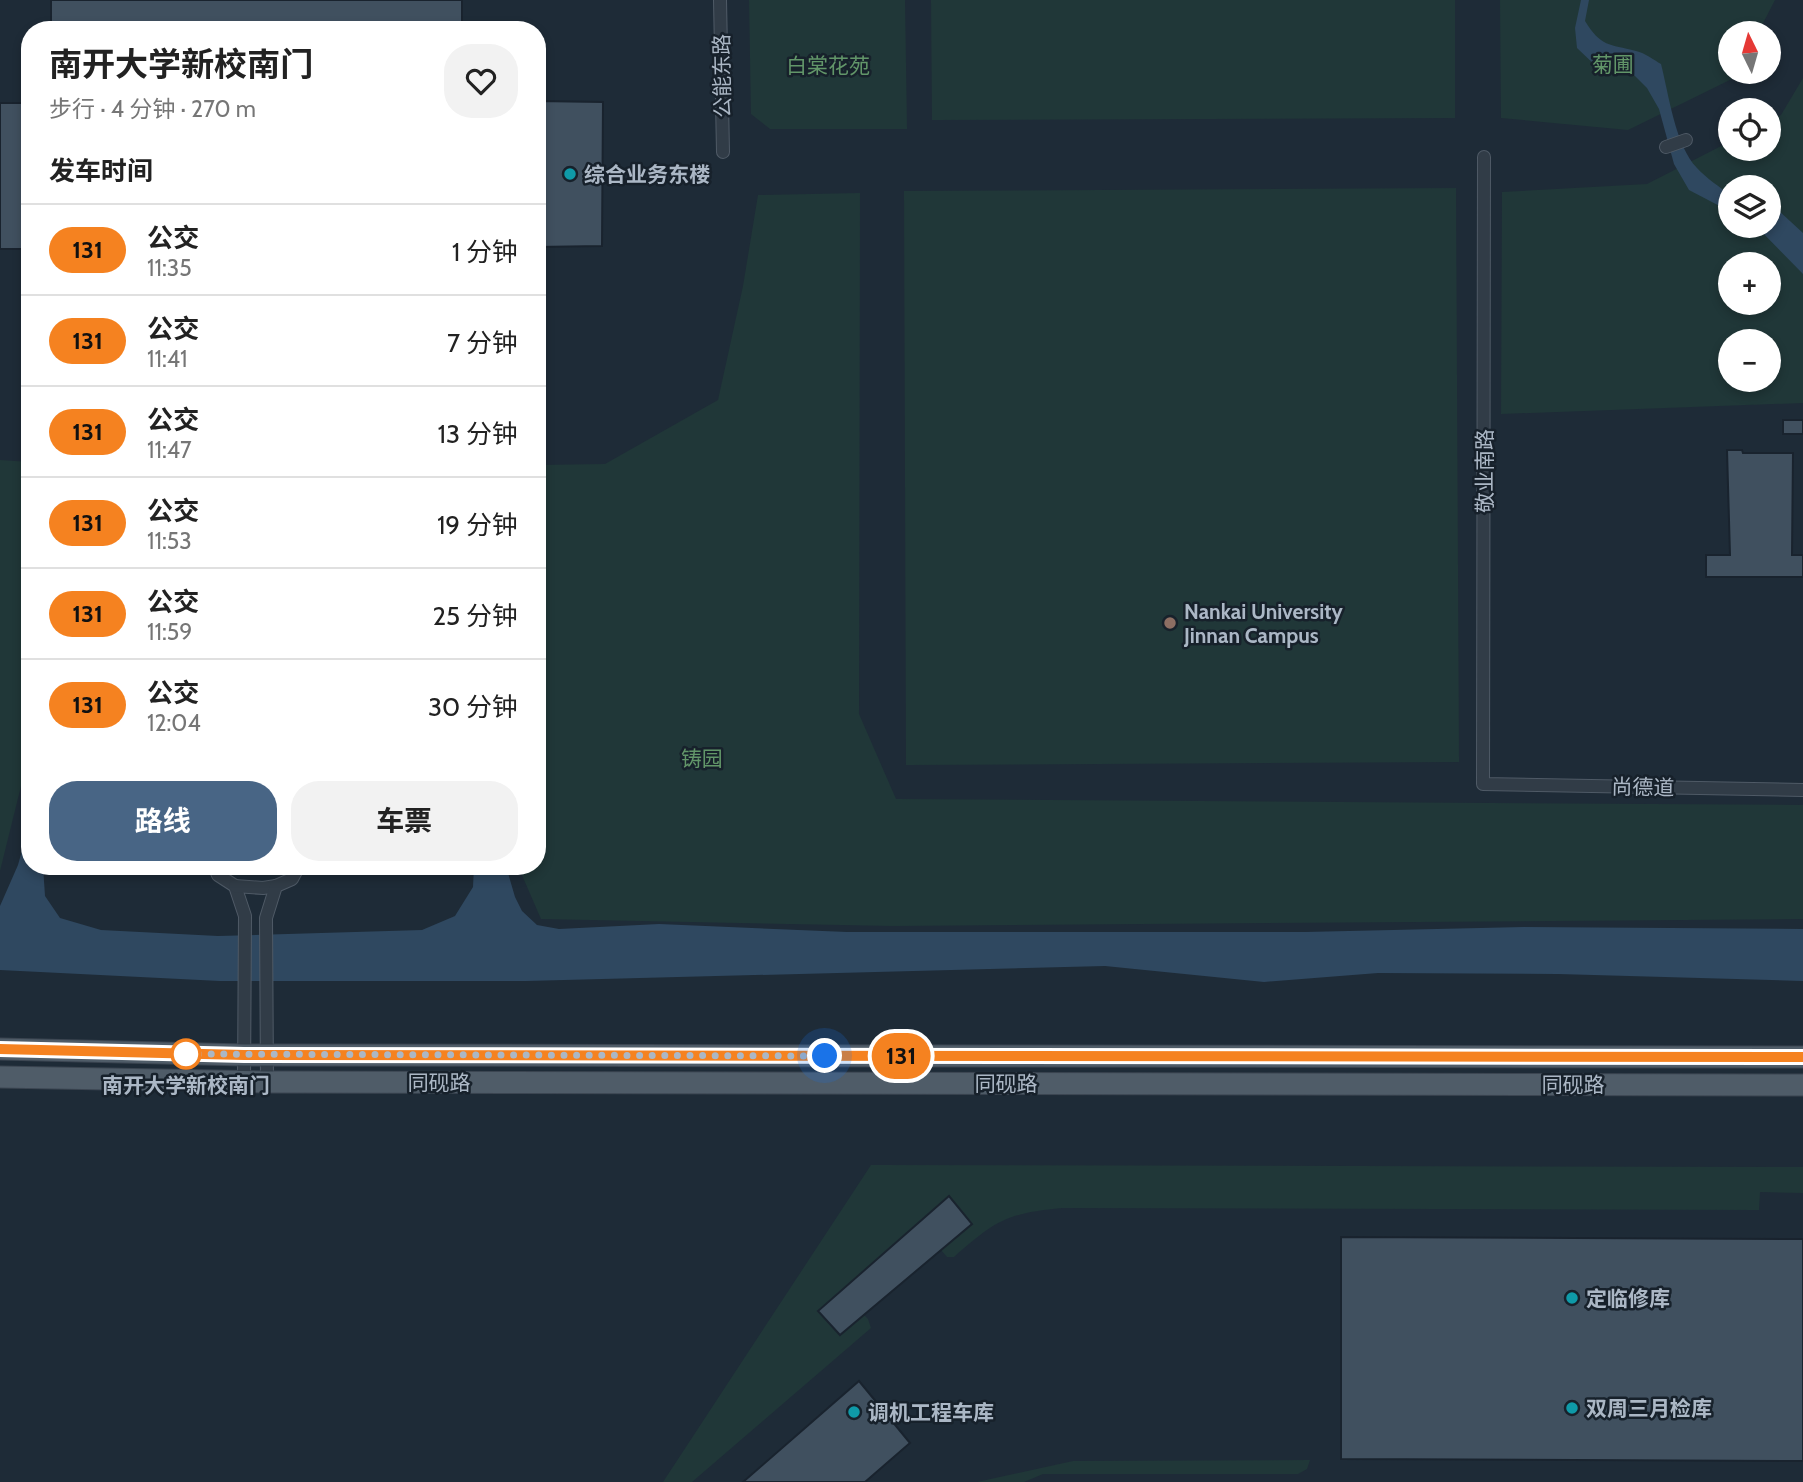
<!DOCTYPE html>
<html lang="zh">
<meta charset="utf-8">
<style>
body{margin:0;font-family:Cabin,"Noto Sans SC",sans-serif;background:#f2f2f2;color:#222;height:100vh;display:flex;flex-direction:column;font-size:26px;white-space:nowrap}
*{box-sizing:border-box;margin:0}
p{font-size:23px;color:#767676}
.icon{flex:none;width:38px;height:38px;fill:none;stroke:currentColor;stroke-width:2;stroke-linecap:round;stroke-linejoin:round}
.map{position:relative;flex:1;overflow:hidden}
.side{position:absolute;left:21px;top:21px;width:525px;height:854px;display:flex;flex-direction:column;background:#fff;border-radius:28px;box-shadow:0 4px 10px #0003}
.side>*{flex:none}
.badge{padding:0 14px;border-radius:23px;font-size:24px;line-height:46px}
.needle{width:46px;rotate:355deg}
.controls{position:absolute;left:1718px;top:21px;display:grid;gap:14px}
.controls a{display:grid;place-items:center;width:63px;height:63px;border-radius:50%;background:#fff;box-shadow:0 4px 10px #0003;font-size:35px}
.you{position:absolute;width:35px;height:35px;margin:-18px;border:5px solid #fff;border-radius:50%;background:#1a73e8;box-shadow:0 0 0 10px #1a73e833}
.map>.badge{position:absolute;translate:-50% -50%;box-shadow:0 0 0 4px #fff}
h2{padding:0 28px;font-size:26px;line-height:63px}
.round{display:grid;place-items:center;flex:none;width:74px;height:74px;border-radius:28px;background:#f2f2f2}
.overview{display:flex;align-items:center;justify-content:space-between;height:119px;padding:0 28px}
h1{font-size:33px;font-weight:700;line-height:52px}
.primary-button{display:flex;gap:14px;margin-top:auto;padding:14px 28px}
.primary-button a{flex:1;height:80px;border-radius:28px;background:#486585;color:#fff;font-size:28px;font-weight:700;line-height:80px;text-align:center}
.primary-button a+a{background:#f2f2f2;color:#222}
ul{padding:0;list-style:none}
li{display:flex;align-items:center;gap:21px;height:91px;padding:0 28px;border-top:2px solid #e0e0e0}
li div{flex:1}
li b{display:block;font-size:26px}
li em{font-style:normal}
li .badge{min-width:77px;font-weight:700;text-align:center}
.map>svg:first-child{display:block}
</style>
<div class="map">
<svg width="1803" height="1482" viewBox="0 0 1803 1482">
<rect width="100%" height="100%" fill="#1e2b37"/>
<g fill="#203738" fill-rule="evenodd">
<path d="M749 0H905L907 129H770L751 114Z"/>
<path d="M931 0H1455V118L932 120Z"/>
<path d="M1500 0H1775L1758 33H1731V72H1739L1736 77 1628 130 1501 118Z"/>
<path d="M1803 78V403L1501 414 1502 192 1647 184 1731 141V149H1769V121L1781 115ZM1731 187H1769V226H1731ZM1731 264H1769V303H1731ZM1731 341H1769V380H1731Z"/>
<path d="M1456 188 1459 762 906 765 904 191Z"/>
<path d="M860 193 859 714 896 799 1803 805V919L893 926 541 919 518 866H537V465L605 464 718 400 743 286 758 195Z"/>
<path d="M0 460 30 462V771L23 778 0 871Z"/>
<path d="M871 1165 1803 1167V1193L1760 1192 1759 1210 1062 1208C1007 1213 995 1221 954 1257H947L941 1250 949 1196 819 1310 839 1335 864 1315 868 1319 871 1328 692 1482H663Z"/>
<path d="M1310 1460 1307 1469 1298 1474H1043L1024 1482H977L1073 1461Z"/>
</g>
<g fill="#2f4860">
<path d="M1581 0H1589L1585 21C1601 47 1609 44 1636 51 1645 53 1654 60 1661 64 1669 95 1675 145 1697 168 1706 178 1720 187 1731 196V212L1689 190 1674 164 1659 109 1647 88 1630 71 1598 68 1577 48 1575 28Z"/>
<path d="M1769 207 1777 209 1803 233V274L1756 226H1769Z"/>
<path d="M30 822V866H43L45 896 60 918 101 930 218 936 422 930 455 916 473 887 474 866H506L515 897 522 911 537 925 559 929 659 924 847 932H1305L1524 927 1803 929V981L1558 974 1378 973 1264 982 1105 966 526 981H220L0 970V906L18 865Z"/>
</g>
<g fill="#40505f" stroke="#19232e" stroke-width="2">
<rect x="51" y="0" width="411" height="30"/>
<path d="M537 101 603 102 602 246 537 247Z"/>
<rect x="0" y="103" width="30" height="146"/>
<rect x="1783" y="420" width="20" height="14"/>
<path d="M1727 450H1742L1743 453H1793L1792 555H1803V577H1706V555H1730Z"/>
<path d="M949 1196 972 1224 840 1335 818 1311Z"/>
<path d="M1341 1237 1803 1239V1461L1341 1459Z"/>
<path d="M859 1381 910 1443 865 1482H743Z"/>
</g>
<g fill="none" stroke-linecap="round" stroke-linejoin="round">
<defs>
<g id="minor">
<path d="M720 0 723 152"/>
<path d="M1666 147 1686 140"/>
<path d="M1484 157 1483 784 1803 790"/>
<path d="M214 866 218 875 235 886 245 916 244 1082"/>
<path d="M235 886 263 888 276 886"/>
<path d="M267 1082 266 918 276 886 292 879 299 866"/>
</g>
<g id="primary">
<path d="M0 1049 244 1055 1803 1057"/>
<path d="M0 1077 267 1082 1803 1085"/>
</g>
</defs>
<use href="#minor" stroke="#4f5a66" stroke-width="14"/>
<use href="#primary" stroke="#3b4551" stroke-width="23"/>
<use href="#minor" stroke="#313c47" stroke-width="12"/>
<use href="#primary" stroke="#4f5c68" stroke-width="21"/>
</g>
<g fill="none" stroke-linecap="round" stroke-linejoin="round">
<defs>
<path id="line" d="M0 1049 244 1055 1803 1057"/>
</defs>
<use href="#line" stroke="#fff" stroke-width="16"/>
<use href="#line" stroke="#f58220" stroke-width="10"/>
<path stroke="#abb7c5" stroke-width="7" stroke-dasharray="0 12.6" d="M186 1054 825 1056"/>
</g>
<g fill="#0f9aa8" stroke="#17212b" stroke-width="2.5">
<circle cx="570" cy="174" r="7"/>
<circle cx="1572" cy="1298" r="7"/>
<circle cx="1572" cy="1408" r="7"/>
<circle cx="854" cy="1412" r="7"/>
</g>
<circle fill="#8d6e63" stroke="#17212b" stroke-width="2.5" cx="1170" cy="623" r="7"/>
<circle fill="#fff" stroke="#f58220" stroke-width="3.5" cx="186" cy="1054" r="14"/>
<g text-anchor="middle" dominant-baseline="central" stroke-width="5" stroke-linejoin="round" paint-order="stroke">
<g font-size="21" fill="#629669" stroke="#17212b">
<text x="1613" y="64">菊圃</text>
<text x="828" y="65">白棠花苑</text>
<text x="702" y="758">铸园</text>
</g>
<g font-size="21" fill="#abb7c5" stroke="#17212b">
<text transform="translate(722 76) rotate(-91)">公能东路</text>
<text transform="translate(1484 471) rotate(-90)">敬业南路</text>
<text transform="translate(1643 787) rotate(1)">尚德道</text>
<text x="439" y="1082">同砚路</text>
<text x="1006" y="1083">同砚路</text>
<text x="1573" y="1084">同砚路</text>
</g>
<g font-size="21" font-weight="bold" fill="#abb7c5" stroke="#17212b" text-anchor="start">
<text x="584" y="174">综合业务东楼</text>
<text x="1184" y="611">Nankai University<tspan x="1184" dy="24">Jinnan Campus</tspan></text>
<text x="1586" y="1298">定临修库</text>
<text x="1586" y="1408">双周三月检库</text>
<text x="868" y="1412">调机工程车库</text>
</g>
<g font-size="21" font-weight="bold" fill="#abb7c5" stroke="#17212b">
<text x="186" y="1085">南开大学新校南门</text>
</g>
</g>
</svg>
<div class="controls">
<a><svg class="needle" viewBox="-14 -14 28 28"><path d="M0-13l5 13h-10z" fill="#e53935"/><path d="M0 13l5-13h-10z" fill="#767676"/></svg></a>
<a><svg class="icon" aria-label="locate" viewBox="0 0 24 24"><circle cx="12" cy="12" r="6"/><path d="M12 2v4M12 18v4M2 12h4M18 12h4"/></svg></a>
<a><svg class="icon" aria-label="layers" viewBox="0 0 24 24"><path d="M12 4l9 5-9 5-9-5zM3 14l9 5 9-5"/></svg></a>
<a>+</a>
<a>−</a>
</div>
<div class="you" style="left:825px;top:1056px"></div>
<b class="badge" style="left:901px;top:1056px;background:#f58220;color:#111">131</b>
<section class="side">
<div class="overview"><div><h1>南开大学新校南门</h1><p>步行 · 4 分钟 · 270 m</p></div><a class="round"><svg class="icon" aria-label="heart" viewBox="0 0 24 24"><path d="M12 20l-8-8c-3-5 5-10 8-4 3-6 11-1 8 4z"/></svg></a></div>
<h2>发车时间</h2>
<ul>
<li><span class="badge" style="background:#f58220;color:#111">131</span><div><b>公交</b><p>11:35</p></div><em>1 分钟</em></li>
<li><span class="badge" style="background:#f58220;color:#111">131</span><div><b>公交</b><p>11:41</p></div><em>7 分钟</em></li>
<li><span class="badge" style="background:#f58220;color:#111">131</span><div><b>公交</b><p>11:47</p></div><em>13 分钟</em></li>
<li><span class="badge" style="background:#f58220;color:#111">131</span><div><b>公交</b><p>11:53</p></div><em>19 分钟</em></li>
<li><span class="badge" style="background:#f58220;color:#111">131</span><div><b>公交</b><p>11:59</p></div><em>25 分钟</em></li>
<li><span class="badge" style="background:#f58220;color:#111">131</span><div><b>公交</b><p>12:04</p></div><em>30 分钟</em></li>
</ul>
<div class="primary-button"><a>路线</a><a>车票</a></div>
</section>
</div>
